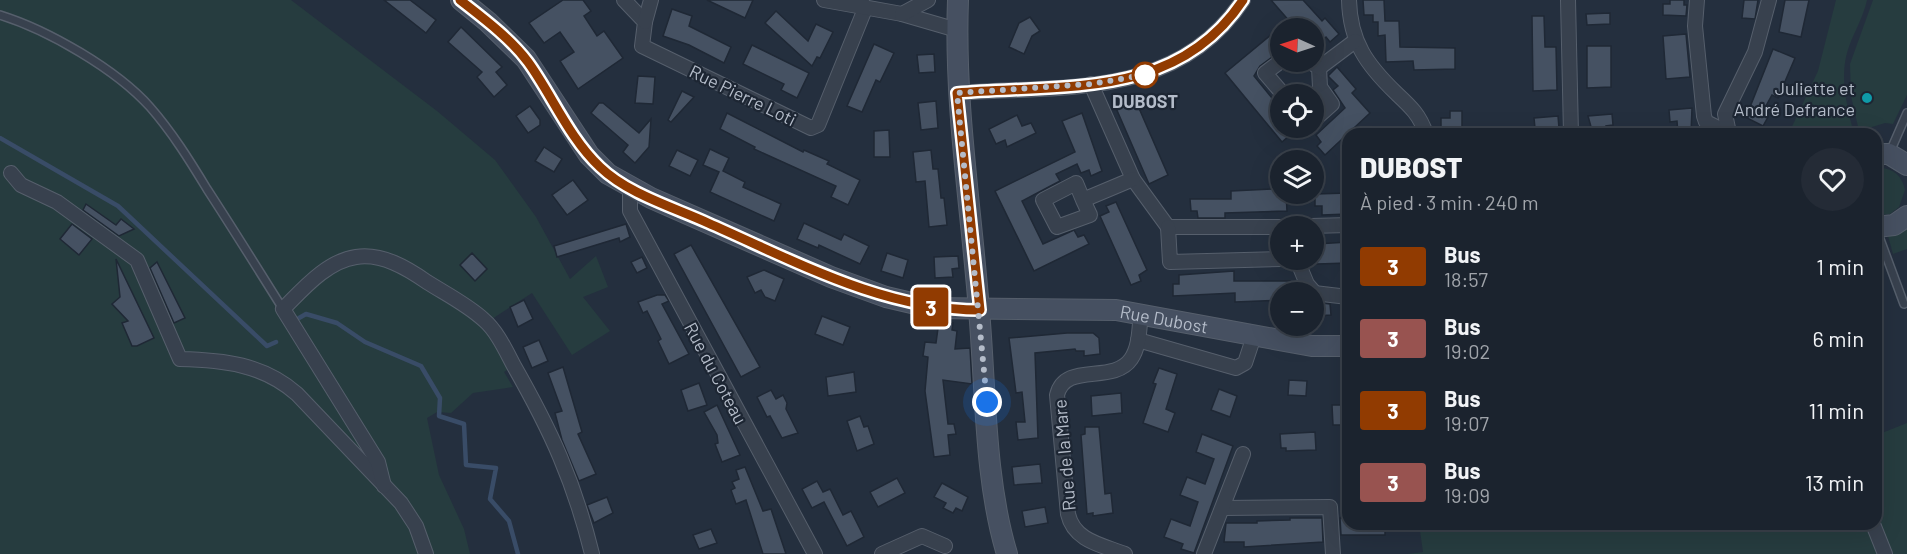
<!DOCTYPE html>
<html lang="fr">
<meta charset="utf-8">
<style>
body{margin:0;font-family:Barlow,sans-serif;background:#242b36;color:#f1f3f6;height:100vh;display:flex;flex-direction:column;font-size:22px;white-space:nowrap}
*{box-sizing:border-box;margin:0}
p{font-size:20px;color:#a0a4aa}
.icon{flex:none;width:33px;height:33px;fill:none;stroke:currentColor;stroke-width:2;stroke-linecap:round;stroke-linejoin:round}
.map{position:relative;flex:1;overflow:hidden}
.drawer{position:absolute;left:1342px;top:128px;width:540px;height:402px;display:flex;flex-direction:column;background:#1b232e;border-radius:18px;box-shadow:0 6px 24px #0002,0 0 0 2px #39404a}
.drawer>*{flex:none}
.badge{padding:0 12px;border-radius:4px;font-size:21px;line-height:39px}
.needle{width:39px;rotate:273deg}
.tools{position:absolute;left:1270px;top:18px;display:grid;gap:12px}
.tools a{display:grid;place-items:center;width:54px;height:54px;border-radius:50%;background:#1b232e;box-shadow:0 6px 24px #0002,0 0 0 2px #39404a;font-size:30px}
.you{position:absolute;width:30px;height:30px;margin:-15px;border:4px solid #fff;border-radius:50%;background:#1a73e8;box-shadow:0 0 0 9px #1a73e833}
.map>.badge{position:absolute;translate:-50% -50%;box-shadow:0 0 0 3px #fff}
.round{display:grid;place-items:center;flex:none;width:63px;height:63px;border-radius:32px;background:#242b36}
.overview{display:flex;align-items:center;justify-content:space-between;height:102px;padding:0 18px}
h1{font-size:28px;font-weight:800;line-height:45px}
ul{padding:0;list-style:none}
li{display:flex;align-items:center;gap:18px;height:72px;padding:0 18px}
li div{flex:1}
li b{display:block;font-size:22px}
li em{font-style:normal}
li .badge{min-width:66px;font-weight:700;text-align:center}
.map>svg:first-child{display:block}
</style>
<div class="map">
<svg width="1907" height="554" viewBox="0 0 1907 554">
<rect width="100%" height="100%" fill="#242f3e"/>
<g fill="#263c3f">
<path d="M0 0H291L437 111 495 160 536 217 570 279 596 256 608 287 583 297 610 331 572 355 532 293 492 319 514 365 504 372 513 387 473 393 451 413 437 412 427 418 439 475 464 529 470 554H0Z"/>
<path d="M1836 0H1867C1863 19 1852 35 1847 53 1840 78 1847 108 1854 133H1789L1818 71Z"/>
<path d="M1873 0H1907V95L1893 124 1885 123 1859 131 1851 96 1850 64Z"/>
<path d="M1877 168C1892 167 1902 175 1905 190L1899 207 1890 214 1877 215Z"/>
<path d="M1907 227V249L1893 254 1888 236Z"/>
<path d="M1907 423V554H1407L1423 552 1419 524H1876L1877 435Z"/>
</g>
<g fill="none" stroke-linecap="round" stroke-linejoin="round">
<g stroke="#394c67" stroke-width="4.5">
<path d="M0 138 118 206 267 346 276 342"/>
<path d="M299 318 306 314 337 323 365 342 421 366 440 398 439 416 464 424 466 465 496 468 490 499 509 521 518 554"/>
</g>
</g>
<g fill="#455162" stroke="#1f2835" stroke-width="1.5">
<path d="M384 0H410L436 20 426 33Z"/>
<path d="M563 0H583L591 11 584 16 597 36 604 31 623 58 578 89 560 61 574 52 560 32 544 43 529 23Z"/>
<path d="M707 0H753L745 18Z"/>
<path d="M1271 0H1303L1322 21 1325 18 1339 34 1330 42 1326 37 1314 47V28H1301L1294 20 1291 23Z"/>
<path d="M1363 0H1384L1385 21H1399L1400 47 1455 48V69L1414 70 1413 61 1386 62 1385 35 1378 36V22H1373V15H1364Z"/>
<path d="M1670 0H1684V5H1687L1686 16 1663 15V4H1670Z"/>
<path d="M1744 0H1758L1755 19 1742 18Z"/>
<path d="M1785 0H1809L1801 37 1779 32Z"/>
<path d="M672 9 692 16 689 26 731 47 724 63 689 45 663 36Z"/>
<path d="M776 11 808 41 816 24 833 32 820 58 817 57 812 66 765 23Z"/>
<path d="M1610 13V24L1587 25 1586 14Z"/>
<path d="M1532 16H1544L1545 47H1556L1557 90 1533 91Z"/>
<path d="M1030 17 1040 31 1032 36 1024 54 1009 47 1019 23Z"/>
<path d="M461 27 502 67 496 72 507 85 494 97 477 77 482 72 448 42Z"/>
<path d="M1272 34 1280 42 1275 47 1279 52 1260 66 1254 76 1280 108 1273 115 1281 128H1298L1282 142 1225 73Z"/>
<path d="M1686 34 1690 77 1666 79 1663 36Z"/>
<path d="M874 44 894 53 880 82 876 80 862 112 847 106Z"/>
<path d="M752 45 809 73 797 98 781 90 784 84 743 64Z"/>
<path d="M1587 46H1611V87L1587 88Z"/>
<path d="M1773 49 1795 58 1778 98 1772 95 1762 113 1768 117 1763 126 1743 116 1750 107Z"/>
<path d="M934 54 935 72 919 73 917 55Z"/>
<path d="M1337 67 1356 89 1352 93 1370 113 1325 155 1317 146 1321 142 1316 135 1345 108 1333 90 1338 86 1328 76Z"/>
<path d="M638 76 655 77 653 104 635 103Z"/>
<path d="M682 91 694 97 671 122 668 120Z"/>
<path d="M1135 99 1168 175 1149 184 1116 108Z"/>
<path d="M936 101 938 128 921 130 918 103Z"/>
<path d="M599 103H603L639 133 651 119 649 147 635 163 623 152 628 145 591 113Z"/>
<path d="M530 106 540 120V125L528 133 516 116Z"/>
<path d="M1692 108 1691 134H1678L1677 121 1670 122 1669 110Z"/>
<path d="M1450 111H1462V134H1441V118H1450Z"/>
<path d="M727 113 803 152 804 150 829 161 827 164 860 180 848 205 831 197 836 186 754 149 755 147 720 129Z"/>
<path d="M1082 113 1102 171 1091 176 1089 170 1081 173 1077 164 1056 174 1060 181 1022 201 1043 244 1074 230 1078 237 1084 235 1089 244 1034 271 995 191 1075 152 1062 121Z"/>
<path d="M1612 114 1613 125 1606 126 1607 134H1593L1588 116Z"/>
<path d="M1017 115 1022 126 1031 123 1036 133 1007 147 1005 140 996 144 989 129Z"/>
<path d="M1558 116 1559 128H1556V134H1542L1541 128H1535L1534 118Z"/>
<path d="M889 130 890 157H874V131Z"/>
<path d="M544 147 562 159 554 172 535 161Z"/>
<path d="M710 149 729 158 723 171 745 182 743 187 781 204 774 221 710 192 719 172 703 165Z"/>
<path d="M677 150 698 160 690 176 669 166Z"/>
<path d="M931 150 933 169H938L941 198H944L947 225 929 227 925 181 916 182 913 152Z"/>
<path d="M573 180 588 200 567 215 552 195Z"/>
<path d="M1273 189 1286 194 1287 211 1225 213V218H1198L1197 211H1191L1190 199H1231V191Z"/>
<path d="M1348 193V214L1322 215V206H1315V194Z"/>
<path d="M1116 202 1147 270 1139 275 1141 281 1131 285 1100 216 1109 212 1106 206Z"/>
<path d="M86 204 116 225 121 219 134 229 119 236 83 210Z"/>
<path d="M804 223 841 240 844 234 869 246 860 264 819 245 818 248 797 239Z"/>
<path d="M72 224 92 239 79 255 60 239Z"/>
<path d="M626 224 630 237 620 242 619 238 557 257 554 246Z"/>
<path d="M1348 242V263L1317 264 1316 244Z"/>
<path d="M691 245 760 367 741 377 674 254Z"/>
<path d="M472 253 487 269 475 281 460 265Z"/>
<path d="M887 253 908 260 903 278 881 271Z"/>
<path d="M958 256 959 268 952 269 953 277 935 278 934 257Z"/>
<path d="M642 257 647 268 637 273 631 262Z"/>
<path d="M116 259 154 338 137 346H132L122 323 128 321 112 304 120 297Z"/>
<path d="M157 262 185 318 174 323 150 268Z"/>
<path d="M764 270 784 279 775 301 765 297 761 290 755 293 747 277Z"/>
<path d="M1234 271V281H1290V292H1281V300L1235 302V293L1173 296V284H1179V275Z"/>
<path d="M657 295H665L669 301 662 304 689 354 669 364 658 341 661 339 647 311 643 313 638 302Z"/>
<path d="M524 300 533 319 518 327 510 307Z"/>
<path d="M1314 302 1330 304 1331 315 1314 316Z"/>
<path d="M822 316 850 327 843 345 815 334Z"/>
<path d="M939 321 953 323 952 330 957 331 955 349 970 348 972 384 943 380 948 424H954L956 434 948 435 950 455 934 457 925 391 928 357 923 356 925 342 936 343Z"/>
<path d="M1067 333H1093L1099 338 1100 354 1084 356V351H1076L1075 349 1035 353 1038 438 1018 440 1016 422H1025L1022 392 1016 393 1009 338Z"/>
<path d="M539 340 548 361 532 368 523 347Z"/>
<path d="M563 367 582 432 578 434 596 474 579 481 562 440 555 413 562 411 548 373Z"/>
<path d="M1159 368 1177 374 1166 409 1175 413 1168 432 1143 423 1156 384 1153 383Z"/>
<path d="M854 372 856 392 828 396 826 377Z"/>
<path d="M1289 380 1307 381 1306 396 1288 395Z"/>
<path d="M699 383 707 405 688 411 681 390Z"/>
<path d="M1219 389 1237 396 1230 417 1211 410Z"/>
<path d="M771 390 776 399 783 395 787 403 786 409 798 433 782 438 770 416 767 417 757 397Z"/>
<path d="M1121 393 1122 413 1092 416 1091 396Z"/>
<path d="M717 405 740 455 722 462 715 444 718 443 717 435 704 412Z"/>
<path d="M1332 405H1348V425H1333Z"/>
<path d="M860 416 864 427 868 426 874 444 857 451 847 421Z"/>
<path d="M1085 427H1099L1105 494 1111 493 1113 513 1093 516V513L1087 514 1081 435 1085 434Z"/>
<path d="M1315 432 1316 450 1286 451V448H1281L1280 434Z"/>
<path d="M1202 434 1233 446 1194 553 1181 549 1183 544 1164 537 1171 519 1190 526 1198 502 1180 495 1187 477 1205 484 1214 459 1196 452Z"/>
<path d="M1040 464 1042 483 1014 485 1012 467Z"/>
<path d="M745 467 763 511 771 509 786 554H763L746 500 736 504 731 490 735 488 732 482 739 479 736 470Z"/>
<path d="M897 478 905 493 878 507 870 492Z"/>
<path d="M817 481 823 492 830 489 843 515 851 511 864 537 847 546 824 502 812 508 802 489Z"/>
<path d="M942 483 968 497 962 511 956 508 953 513 943 508 946 503 934 497Z"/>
<path d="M607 497 613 513 594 523 587 505Z"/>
<path d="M1045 507 1048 523 1025 527 1022 511Z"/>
<path d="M1290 518H1322L1323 542 1244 547V542H1224L1226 523H1257V521L1290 520Z"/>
<path d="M1340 518H1348V524H1385V535H1341Z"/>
<path d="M711 529 717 543 699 549 693 535Z"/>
</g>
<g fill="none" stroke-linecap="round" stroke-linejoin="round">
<defs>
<g id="lane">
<path d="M0 15C48 30 116 69 150 107 172 132 190 161 207 189 233 229 258 269 283 309"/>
<path d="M1890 152 1907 113"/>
<path d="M1877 231 1904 304"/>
</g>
<g id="street">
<path d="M624 0 645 22 642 46 811 128 818 125 865 9 861 0"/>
<path d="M824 0 902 14 957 30"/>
<path d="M1349 0C1350 42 1367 65 1396 93 1410 106 1420 115 1426 134"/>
<path d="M1568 0 1571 134"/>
<path d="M1697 0 1695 26 1704 116 1706 122 1730 134"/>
<path d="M902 14 928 0"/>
<path d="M645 22 651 0"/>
<path d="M1281 61 1265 73 1283 94"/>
<path d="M1311 62 1319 68 1320 87 1332 104 1314 120"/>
<path d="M1319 68 1355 41"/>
<path d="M1091 84 1133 179 1168 227H1281"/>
<path d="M957 93C1063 85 1177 100 1243 0"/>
<path d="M1729 133 1725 114 1755 52 1769 0"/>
<path d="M11 173 21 185 57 202 137 260 180 359C223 360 263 364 297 394L401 503 416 526 426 554"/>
<path d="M630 187V211L815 554"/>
<path d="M1083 200 1076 183 1043 200 1057 227 1090 215 1083 200 1133 179"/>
<path d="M1311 226 1348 225"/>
<path d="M1168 227 1170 262 1281 259"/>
<path d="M1297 260 1307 284 1314 292"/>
<path d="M1314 293 1348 297"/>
<path d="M1138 340 1236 368 1245 363 1254 336"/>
<path d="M384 486 378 462 283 309C303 289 327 261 356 257 382 253 407 268 427 282 446 294 468 305 484 320 497 331 506 351 514 366 551 431 574 481 592 554"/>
<path d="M1223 508 1330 507 1333 554"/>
<path d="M1873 524 1885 554"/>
<path d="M882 554 922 536 945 546"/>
<path d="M1125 554C1102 545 1074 541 1068 514L1057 395C1065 361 1113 385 1131 359 1140 346 1139 328 1141 313"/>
<path d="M1204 554 1243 454"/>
</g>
<g id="secondary">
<path id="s1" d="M461 0 488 22 526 59 589 155 608 174 651 198 831 277 886 297 933 308 1116 310 1312 346H1348"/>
<path d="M958 0C954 104 971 206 979 310 986 389 984 478 1007 554"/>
<path d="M1876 154H1889L1907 165"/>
<path d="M1876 227 1894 225 1907 216"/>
</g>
</defs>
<use href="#lane" stroke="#565f6c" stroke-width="10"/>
<use href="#street" stroke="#565f6c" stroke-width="16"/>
<use href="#secondary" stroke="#565f6c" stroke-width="22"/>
<use href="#lane" stroke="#38414e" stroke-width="7"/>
<use href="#street" stroke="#38414e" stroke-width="14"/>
<use href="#secondary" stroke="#465061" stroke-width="20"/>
</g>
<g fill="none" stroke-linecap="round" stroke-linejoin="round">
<defs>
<path id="line" d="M460 0C483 18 510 38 528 62 552 95 569 138 600 167 628 194 673 207 708 223 795 261 883 310 980 310L957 93C1063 84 1177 100 1243 0"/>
</defs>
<use href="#line" stroke="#fff" stroke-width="14"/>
<use href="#line" stroke="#913b01" stroke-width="9"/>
<path stroke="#b4bcc9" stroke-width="6" stroke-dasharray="0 10.8" d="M987 402 957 93 1091 84 1150 74 1145 75"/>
</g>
<circle fill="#fff" stroke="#913b01" stroke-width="3" cx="1145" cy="75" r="12"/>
<circle fill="#0f9aa8" stroke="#1d2633" stroke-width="2" cx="1867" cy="98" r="6"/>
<g text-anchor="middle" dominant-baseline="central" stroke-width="4.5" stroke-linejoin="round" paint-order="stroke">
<g font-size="18" fill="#b4bcc9" stroke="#1d2633" text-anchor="end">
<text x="1855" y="88">Juliette et<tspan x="1855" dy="21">André Defrance</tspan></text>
</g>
<g font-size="18" fill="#b4bcc9" stroke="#1d2633">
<text transform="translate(743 95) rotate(26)">Rue Pierre Loti</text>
<text stroke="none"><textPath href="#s1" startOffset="814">Rue Dubost</textPath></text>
<text transform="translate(716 373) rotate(62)">Rue du Coteau</text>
<text transform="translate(1064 455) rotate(-95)">Rue de la Mare</text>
</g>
<g font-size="18" font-weight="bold" fill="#b4bcc9" stroke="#1d2633">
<text x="1145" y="101">DUBOST</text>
</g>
</g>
</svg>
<div class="tools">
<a><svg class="needle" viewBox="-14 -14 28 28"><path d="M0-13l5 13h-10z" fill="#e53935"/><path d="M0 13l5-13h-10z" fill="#a0a4aa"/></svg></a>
<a><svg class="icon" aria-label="locate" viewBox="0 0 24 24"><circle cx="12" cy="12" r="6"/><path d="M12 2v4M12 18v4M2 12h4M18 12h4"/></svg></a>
<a><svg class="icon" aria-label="layers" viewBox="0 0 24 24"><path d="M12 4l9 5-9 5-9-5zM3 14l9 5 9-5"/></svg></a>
<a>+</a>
<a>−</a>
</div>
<div class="you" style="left:987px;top:402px"></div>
<b class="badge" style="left:931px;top:307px;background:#913b01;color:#fff">3</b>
<section class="drawer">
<div class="overview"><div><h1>DUBOST</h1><p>À pied · 3 min · 240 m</p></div><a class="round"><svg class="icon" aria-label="heart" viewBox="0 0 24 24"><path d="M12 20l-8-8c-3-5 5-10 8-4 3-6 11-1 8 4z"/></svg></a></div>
<ul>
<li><span class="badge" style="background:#913b01;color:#fff">3</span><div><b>Bus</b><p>18:57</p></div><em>1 min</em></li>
<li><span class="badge" style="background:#985350;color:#fff">3</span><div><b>Bus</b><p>19:02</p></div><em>6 min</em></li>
<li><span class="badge" style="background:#913b01;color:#fff">3</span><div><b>Bus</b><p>19:07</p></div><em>11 min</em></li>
<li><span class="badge" style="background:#985350;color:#fff">3</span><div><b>Bus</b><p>19:09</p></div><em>13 min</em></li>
</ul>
</section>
</div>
